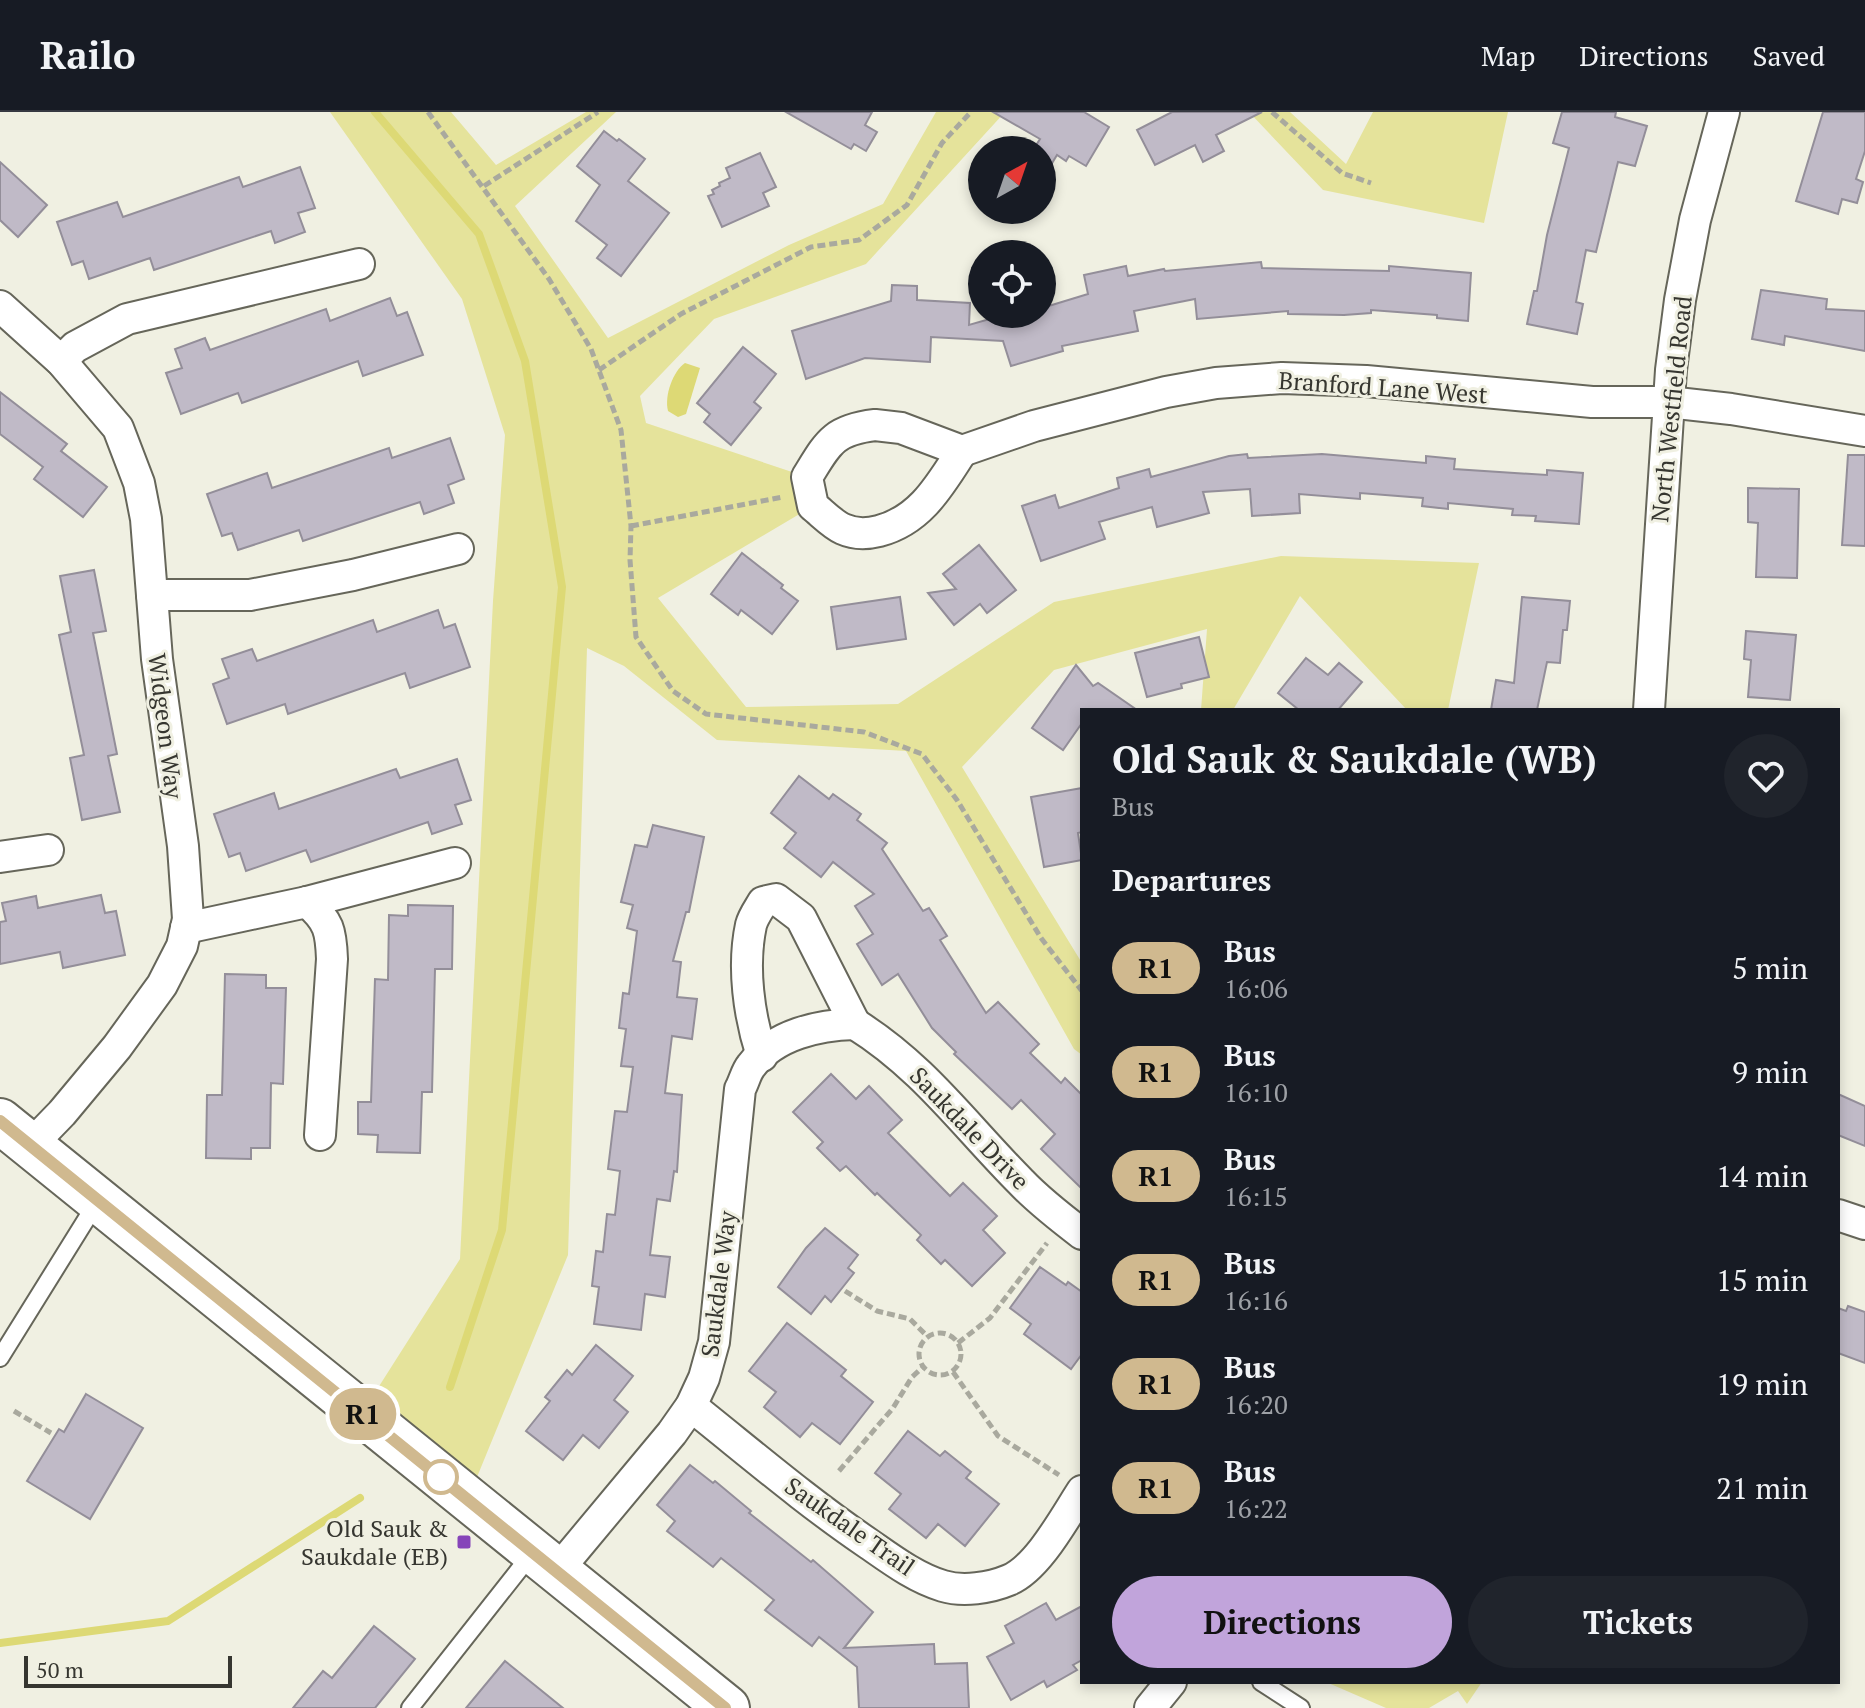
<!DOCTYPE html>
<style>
body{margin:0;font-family:"PT Serif",serif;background:#20242c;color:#f1f3f6;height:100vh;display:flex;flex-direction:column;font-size:30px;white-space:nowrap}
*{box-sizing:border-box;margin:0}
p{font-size:26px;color:#9ea1a6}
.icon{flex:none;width:44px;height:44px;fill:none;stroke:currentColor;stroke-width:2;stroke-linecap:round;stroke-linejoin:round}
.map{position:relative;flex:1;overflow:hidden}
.sheet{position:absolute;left:1080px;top:596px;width:760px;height:976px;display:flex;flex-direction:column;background:#171b24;border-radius:0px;box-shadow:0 4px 12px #0003}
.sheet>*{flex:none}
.badge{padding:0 16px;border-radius:26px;font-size:28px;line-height:52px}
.needle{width:52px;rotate:40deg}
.fabs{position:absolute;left:968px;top:24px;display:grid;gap:16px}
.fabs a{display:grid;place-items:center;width:88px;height:88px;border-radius:50%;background:#171b24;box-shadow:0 4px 12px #0003;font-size:40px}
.scale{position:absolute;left:24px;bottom:20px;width:208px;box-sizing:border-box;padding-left:8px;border:4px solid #363630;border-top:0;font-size:22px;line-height:28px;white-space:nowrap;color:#363630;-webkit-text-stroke:6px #f0f0e2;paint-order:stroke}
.map>.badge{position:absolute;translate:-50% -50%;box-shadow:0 0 0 4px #fff}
h2{padding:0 32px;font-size:30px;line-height:72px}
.round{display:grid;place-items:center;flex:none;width:84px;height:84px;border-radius:42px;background:#20242c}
.head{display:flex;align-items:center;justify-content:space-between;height:136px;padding:0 32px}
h1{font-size:38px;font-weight:700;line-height:60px}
.cta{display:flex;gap:16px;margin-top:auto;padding:16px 32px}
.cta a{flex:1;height:92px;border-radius:48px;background:#c1a4db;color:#111;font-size:32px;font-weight:700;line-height:92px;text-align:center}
.cta a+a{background:#20242c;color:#f1f3f6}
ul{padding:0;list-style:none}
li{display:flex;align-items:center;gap:24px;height:104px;padding:0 32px}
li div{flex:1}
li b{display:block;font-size:30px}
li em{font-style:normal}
li .badge{min-width:88px;font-weight:700;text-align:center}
header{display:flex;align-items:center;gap:48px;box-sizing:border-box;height:112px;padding:0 40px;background:#171b24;border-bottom:2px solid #363941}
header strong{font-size:38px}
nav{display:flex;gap:44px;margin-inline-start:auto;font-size:28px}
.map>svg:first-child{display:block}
</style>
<header>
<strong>Railo</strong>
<nav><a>Map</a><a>Directions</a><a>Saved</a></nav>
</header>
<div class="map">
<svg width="1865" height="1596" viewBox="0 0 1865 1596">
<rect width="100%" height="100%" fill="#f0f0e2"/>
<g fill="#e5e39b">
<path d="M330 0H451L496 53 586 0H616L515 94 608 226 789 133 883 92 936 0H1005L866 152 714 207 640 284 646 311 807 365 813 394 658 486 746 595 898 592 1054 490 1281 444 1479 451 1448 598H1407L1300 484 1233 598H1201L1207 517 1054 558 962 655 1082 851V943L1074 937 906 639 717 628 624 554 587 536 568 1143 468 1387 362 1301 460 1147 493 489 505 323 462 187Z"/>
<path d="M1249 0H1290L1346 52 1373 0H1508L1484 111 1323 78Z"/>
<path d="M1326 1570H1482L1467 1592 1458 1579 1429 1596H1386Z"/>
</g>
<path fill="#ddd975" d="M685 251 700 256 686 302 678 305 668 299C664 284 673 259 685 251Z"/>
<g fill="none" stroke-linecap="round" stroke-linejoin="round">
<g stroke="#ddd975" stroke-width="8">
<path d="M375 0 479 122 525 249 562 475 502 1118 450 1275"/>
<path d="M0 1531 168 1509 360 1386"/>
</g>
</g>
<g fill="#c0bac7" stroke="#938e99" stroke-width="2">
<path d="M786 0H872L865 13 877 20 866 39 854 32 851 37Z"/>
<path d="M993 0H1084L1109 15 1086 54 1069 44 1066 49 1057 43 1042 68V38H1033L1040 27Z"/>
<path d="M1172 0H1262L1216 23 1224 39 1203 50 1195 33 1155 53 1137 18Z"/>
<path d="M1562 0H1616L1615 5 1647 14 1635 54 1618 50 1596 140 1586 138 1576 190 1583 192 1577 222 1527 212 1534 179H1537L1547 123 1569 36 1553 31Z"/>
<path d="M1823 0H1865V39L1856 67 1863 70 1857 91 1842 87 1838 102 1796 89Z"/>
<path d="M604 19 617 29 619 27 645 47 628 69 669 101 621 164 597 146 607 133 576 109 600 73 577 54Z"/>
<path d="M760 41 776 75 763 81 769 94 722 115 708 84 714 82 712 78 720 74 719 71 730 66 726 56Z"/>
<path d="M0 50 47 93 18 125 0 108Z"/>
<path d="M300 55 315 96 298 101 305 120 275 131 271 119 154 158 150 146 89 167 83 149 72 153 57 110 117 90 123 105 239 65 243 75Z"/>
<path d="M1261 150 1262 156 1389 159V154L1471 161 1468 209 1437 206V203L1371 198V201L1344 203 1288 202V199L1197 207 1195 187 1134 199 1138 219 1062 234 1063 239 1011 254 1003 229 931 225 930 250 865 246 806 267 792 219 891 189 892 173 917 174V188L970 191 969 213 1007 202H1042V196L1088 182 1084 163 1126 154 1128 164 1164 157 1165 159Z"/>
<path d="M1761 178 1827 187 1826 197 1865 199V239L1785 224 1784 233 1752 227Z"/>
<path d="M390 186 397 204 407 200 423 243 363 264 358 249 242 291 238 281 181 302 166 261 182 256 175 237 205 226 210 238 326 197 330 209Z"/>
<path d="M743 235 776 262 754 290 761 296 731 333 704 310 710 302 697 291Z"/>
<path d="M0 280 67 332 61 339 107 375 83 405 34 367 43 355 0 322Z"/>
<path d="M450 326 464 367 448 373 454 391 424 402 420 390 303 429 299 418 238 438 232 421 222 424 207 382 267 361 272 376 389 336 392 346Z"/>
<path d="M1247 342 1248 346 1322 342 1426 351V344L1455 347 1454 357 1547 363V358L1583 361 1579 412 1535 409 1536 404 1512 403 1513 397 1448 391V397L1422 394 1423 386 1360 381V387L1299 382 1300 401 1252 404 1250 377 1203 380 1209 401 1157 415 1152 395 1099 410 1105 427 1041 449 1022 394 1055 383 1059 396 1119 376 1117 366 1149 357 1151 365 1229 344Z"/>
<path d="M1848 343H1865V434L1842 433Z"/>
<path d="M1748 376 1799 377 1797 466 1756 465 1758 411 1748 410Z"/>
<path d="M979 433 1016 478 987 501 980 492 954 513 928 481 956 477 943 462Z"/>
<path d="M742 441 783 473 781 476 798 489 772 522 741 498 738 503 711 482Z"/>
<path d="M94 458 106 519 93 521 117 642 108 644 120 700 82 708 70 646 84 643 59 523 71 520 60 464Z"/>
<path d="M900 485 906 527 837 537 831 495Z"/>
<path d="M1522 485 1570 489 1567 518H1563L1560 551 1547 550 1537 598H1491L1496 568 1514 571Z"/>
<path d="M438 498 444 516 455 512 470 555 410 576 405 561 288 602 285 592 227 612 213 572 229 566 222 547 252 537 257 549 373 508 377 520Z"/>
<path d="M1746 519 1796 523 1790 588 1748 585 1751 548 1744 547Z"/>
<path d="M1199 525 1209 565 1181 572 1182 576 1147 585 1135 541Z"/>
<path d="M1306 546 1328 563 1339 551 1362 570 1338 598H1299L1278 581Z"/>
<path d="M1076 553 1093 574 1098 571 1137 598H1082V611L1063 638 1032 616Z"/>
<path d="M457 647 471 688 455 693 462 712 432 722 428 710 311 750 306 738 246 759 240 741 229 745 214 702 274 681 279 697 396 657 400 666Z"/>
<path d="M799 664 829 687 833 682 861 702 857 708 887 731 882 737 923 799 929 796 947 824 940 828 986 901 998 890 1039 932 1030 941 1061 971 1065 966 1082 983V1077L1041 1037 1055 1022 1021 988 1012 997 954 942 956 940 932 916 898 862 882 873 857 832 873 822 855 794 874 782 833 750 821 765 784 736 796 721 771 701Z"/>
<path d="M1082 676V720L1078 721 1082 748 1044 755 1031 685Z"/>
<path d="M653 713 704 725 689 800H686L673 849 681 850 677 885 697 887 692 927 672 924 665 981 682 983 677 1060 674 1059 670 1089 657 1087 650 1143 670 1145 665 1185 645 1182 641 1218 594 1212 599 1175 592 1174 596 1139 603 1140 607 1102 615 1103 620 1059 608 1057 615 999 627 1000 633 955 621 954 626 917 619 916 623 881 629 882 637 819 627 816 633 793 621 790 635 733 647 735Z"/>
<path d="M101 783 105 801 116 799 125 843 63 856 60 840 0 852V810L6 809 2 791 36 784 38 796Z"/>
<path d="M408 793 453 794 452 857H435L432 980H422L420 1041 377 1040 378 1023 358 1022V990H371L375 867 388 868 389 803 408 804Z"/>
<path d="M225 862 266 863V876H286L283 972 271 971 270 1036H251V1047L206 1046 207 983H222Z"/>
<path d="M831 962 856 987 869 974 902 1008 888 1021 950 1084 963 1071 997 1104 983 1118 1005 1141 972 1174 945 1148 941 1152 917 1128 921 1123 877 1081 875 1083 846 1054 840 1059 817 1036 823 1030 793 1000Z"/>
<path d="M1838 982 1865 994V1034L1838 1023Z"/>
<path d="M825 1116 858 1143 848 1156 854 1161 831 1190 825 1184 811 1202 778 1175 806 1136Z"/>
<path d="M1040 1155 1066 1173 1068 1170 1082 1180V1242L1071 1257 1024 1222 1031 1212 1010 1196Z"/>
<path d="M1848 1194 1865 1200V1251L1838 1241V1196L1846 1199Z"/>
<path d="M787 1211 846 1258 841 1264 873 1290 840 1332 812 1311 800 1325 764 1295 776 1280 749 1259Z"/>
<path d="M596 1233 633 1264 614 1288 628 1300 599 1336 583 1323 563 1348 526 1319 550 1289 545 1285 567 1258 572 1263Z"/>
<path d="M86 1282 143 1316 90 1407 27 1369 59 1317 64 1320Z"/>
<path d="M908 1319 940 1344 945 1339 971 1360 966 1366 999 1392 965 1434 938 1412 926 1426 889 1397 901 1382 875 1361Z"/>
<path d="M690 1353 713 1371 715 1369 751 1399 749 1401 811 1450 813 1448 873 1500 844 1536 934 1532 935 1552 967 1551 969 1596H859L857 1555 819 1525 812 1534 765 1498 774 1488 740 1461 721 1446 713 1455 667 1419 675 1409 657 1393Z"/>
<path d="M1046 1491 1056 1508 1082 1494V1548L1073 1553 1077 1558 1047 1575 1044 1569 1011 1588 987 1545 1014 1531 1005 1514Z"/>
<path d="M374 1514 415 1547 375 1596H293L323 1559 332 1566Z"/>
<path d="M505 1549 563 1596H466Z"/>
</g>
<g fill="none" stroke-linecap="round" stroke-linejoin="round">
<defs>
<g id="lane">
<path d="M0 1246 97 1090"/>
<path d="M1261 1570 1301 1596"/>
<path d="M410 1596 533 1440"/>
</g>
<g id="street">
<path d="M0 194 61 249 118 316 139 371 146 407 157 547 183 734 188 807 182 834 162 873 117 935 62 1001 30 1034"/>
<path d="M61 249 75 235 127 207 359 152"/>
<path d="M875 313 901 316 962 339C940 373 921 408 879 419 867 422 854 422 843 417 832 412 822 401 813 394L807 365C828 331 833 318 875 313Z"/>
<path d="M962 339 1034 314 1166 280 1216 271 1282 266 1366 269 1592 290H1668L1731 297 1865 319"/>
<path d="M152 483H250L353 463 458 437"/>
<path d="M1649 598 1671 258 1680 188 1695 108 1724 0"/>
<path d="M0 745 48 738"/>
<path d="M307 790C329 809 331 819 332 847L320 1023"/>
<path d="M186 816 307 790 455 751"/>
<path d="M855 912C924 955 965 1014 1021 1070 1039 1089 1061 1106 1082 1122"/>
<path d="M762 944C749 904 742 855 751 813 753 805 759 797 763 790L776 787 801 806 855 912"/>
<path d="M1838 1103 1865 1112"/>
<path d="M691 1294C750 1341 807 1390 869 1432 892 1448 916 1466 943 1474 963 1480 990 1476 1009 1468 1038 1456 1065 1405 1082 1379"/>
<path d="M557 1459 672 1321 691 1294 704 1266 714 1230 740 977C744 970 746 960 751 954 775 922 819 913 855 912"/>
<path d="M1150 1596 1171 1570"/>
</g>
<path id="secondary" d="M0 1009 727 1596"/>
</defs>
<use href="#lane" stroke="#66665a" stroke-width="20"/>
<use href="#street" stroke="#66665a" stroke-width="34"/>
<use href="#secondary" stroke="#66665a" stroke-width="48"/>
<g stroke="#a9a99e" stroke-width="5" stroke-dasharray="8 4" stroke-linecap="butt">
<path d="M428 0 549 167 591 237 621 318 631 414 630 448 636 525 673 579 706 602 864 620 922 642 957 688 1041 826 1082 879"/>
<path d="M1272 0 1342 61 1371 71"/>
<path d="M484 74 598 0"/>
<path d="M599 258 681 202 811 135 859 128 907 93 942 31 971 0"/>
<path d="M631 414 783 385"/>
<path d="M845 1179 877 1199 910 1207 927 1224"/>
<circle cx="940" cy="1242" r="21"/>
<path d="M958 1231 990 1206 1047 1131"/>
<path d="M953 1260 998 1324 1059 1363"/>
<path d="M14 1299 51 1321"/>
<path d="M839 1359 893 1296 912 1265 923 1255"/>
</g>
<use href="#lane" stroke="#fff" stroke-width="16"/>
<use href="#street" stroke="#fff" stroke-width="30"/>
<use href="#secondary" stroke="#fff" stroke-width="44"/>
</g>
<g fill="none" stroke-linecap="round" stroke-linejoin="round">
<defs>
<path id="line" d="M0 1009 725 1596"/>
</defs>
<use href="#line" stroke="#fff" stroke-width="18"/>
<use href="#line" stroke="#d0b98f" stroke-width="12"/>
</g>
<circle fill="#fff" stroke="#d0b98f" stroke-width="4" cx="441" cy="1365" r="16"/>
<rect fill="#8644b9" stroke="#f0f0e2" stroke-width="3" x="456" y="1422" width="16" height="16" rx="4"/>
<g text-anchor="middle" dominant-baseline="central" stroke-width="6" stroke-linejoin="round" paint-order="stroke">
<g font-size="24" fill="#363630" stroke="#f0f0e2">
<text transform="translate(1383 275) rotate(4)">Branford Lane West</text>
<text transform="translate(1671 297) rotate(-84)">North Westfield Road</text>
<text transform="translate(166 614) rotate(83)">Widgeon Way</text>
<text transform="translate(970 1016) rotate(46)">Saukdale Drive</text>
<text transform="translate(718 1172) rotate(-83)">Saukdale Way</text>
<text transform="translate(850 1414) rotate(35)">Saukdale Trail</text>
</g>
<g font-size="24" fill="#363630" stroke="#f0f0e2" text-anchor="end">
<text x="448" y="1416">Old Sauk &amp;<tspan x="448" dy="28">Saukdale (EB)</tspan></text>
</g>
</g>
</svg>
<div class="fabs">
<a><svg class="needle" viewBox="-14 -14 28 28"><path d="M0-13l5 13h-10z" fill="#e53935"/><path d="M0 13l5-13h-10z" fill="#9ea1a6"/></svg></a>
<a><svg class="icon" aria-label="locate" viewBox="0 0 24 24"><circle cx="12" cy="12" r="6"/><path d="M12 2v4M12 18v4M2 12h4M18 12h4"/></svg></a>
</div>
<div class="scale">50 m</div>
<b class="badge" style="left:363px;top:1302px;background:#d0b98f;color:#111">R1</b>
<section class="sheet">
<div class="head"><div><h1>Old Sauk &amp; Saukdale (WB)</h1><p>Bus</p></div><a class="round"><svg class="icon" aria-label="heart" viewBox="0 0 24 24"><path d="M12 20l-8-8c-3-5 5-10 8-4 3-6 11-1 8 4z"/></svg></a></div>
<h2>Departures</h2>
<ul>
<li><span class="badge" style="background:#d0b98f;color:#111">R1</span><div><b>Bus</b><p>16:06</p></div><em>5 min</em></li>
<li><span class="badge" style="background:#d0b98f;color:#111">R1</span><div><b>Bus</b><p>16:10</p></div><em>9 min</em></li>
<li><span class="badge" style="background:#d0b98f;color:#111">R1</span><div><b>Bus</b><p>16:15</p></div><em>14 min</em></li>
<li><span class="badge" style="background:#d0b98f;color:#111">R1</span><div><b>Bus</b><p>16:16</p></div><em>15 min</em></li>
<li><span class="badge" style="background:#d0b98f;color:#111">R1</span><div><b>Bus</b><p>16:20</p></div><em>19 min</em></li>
<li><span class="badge" style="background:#d0b98f;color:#111">R1</span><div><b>Bus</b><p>16:22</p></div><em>21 min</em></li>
</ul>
<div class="cta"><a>Directions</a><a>Tickets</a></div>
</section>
</div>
